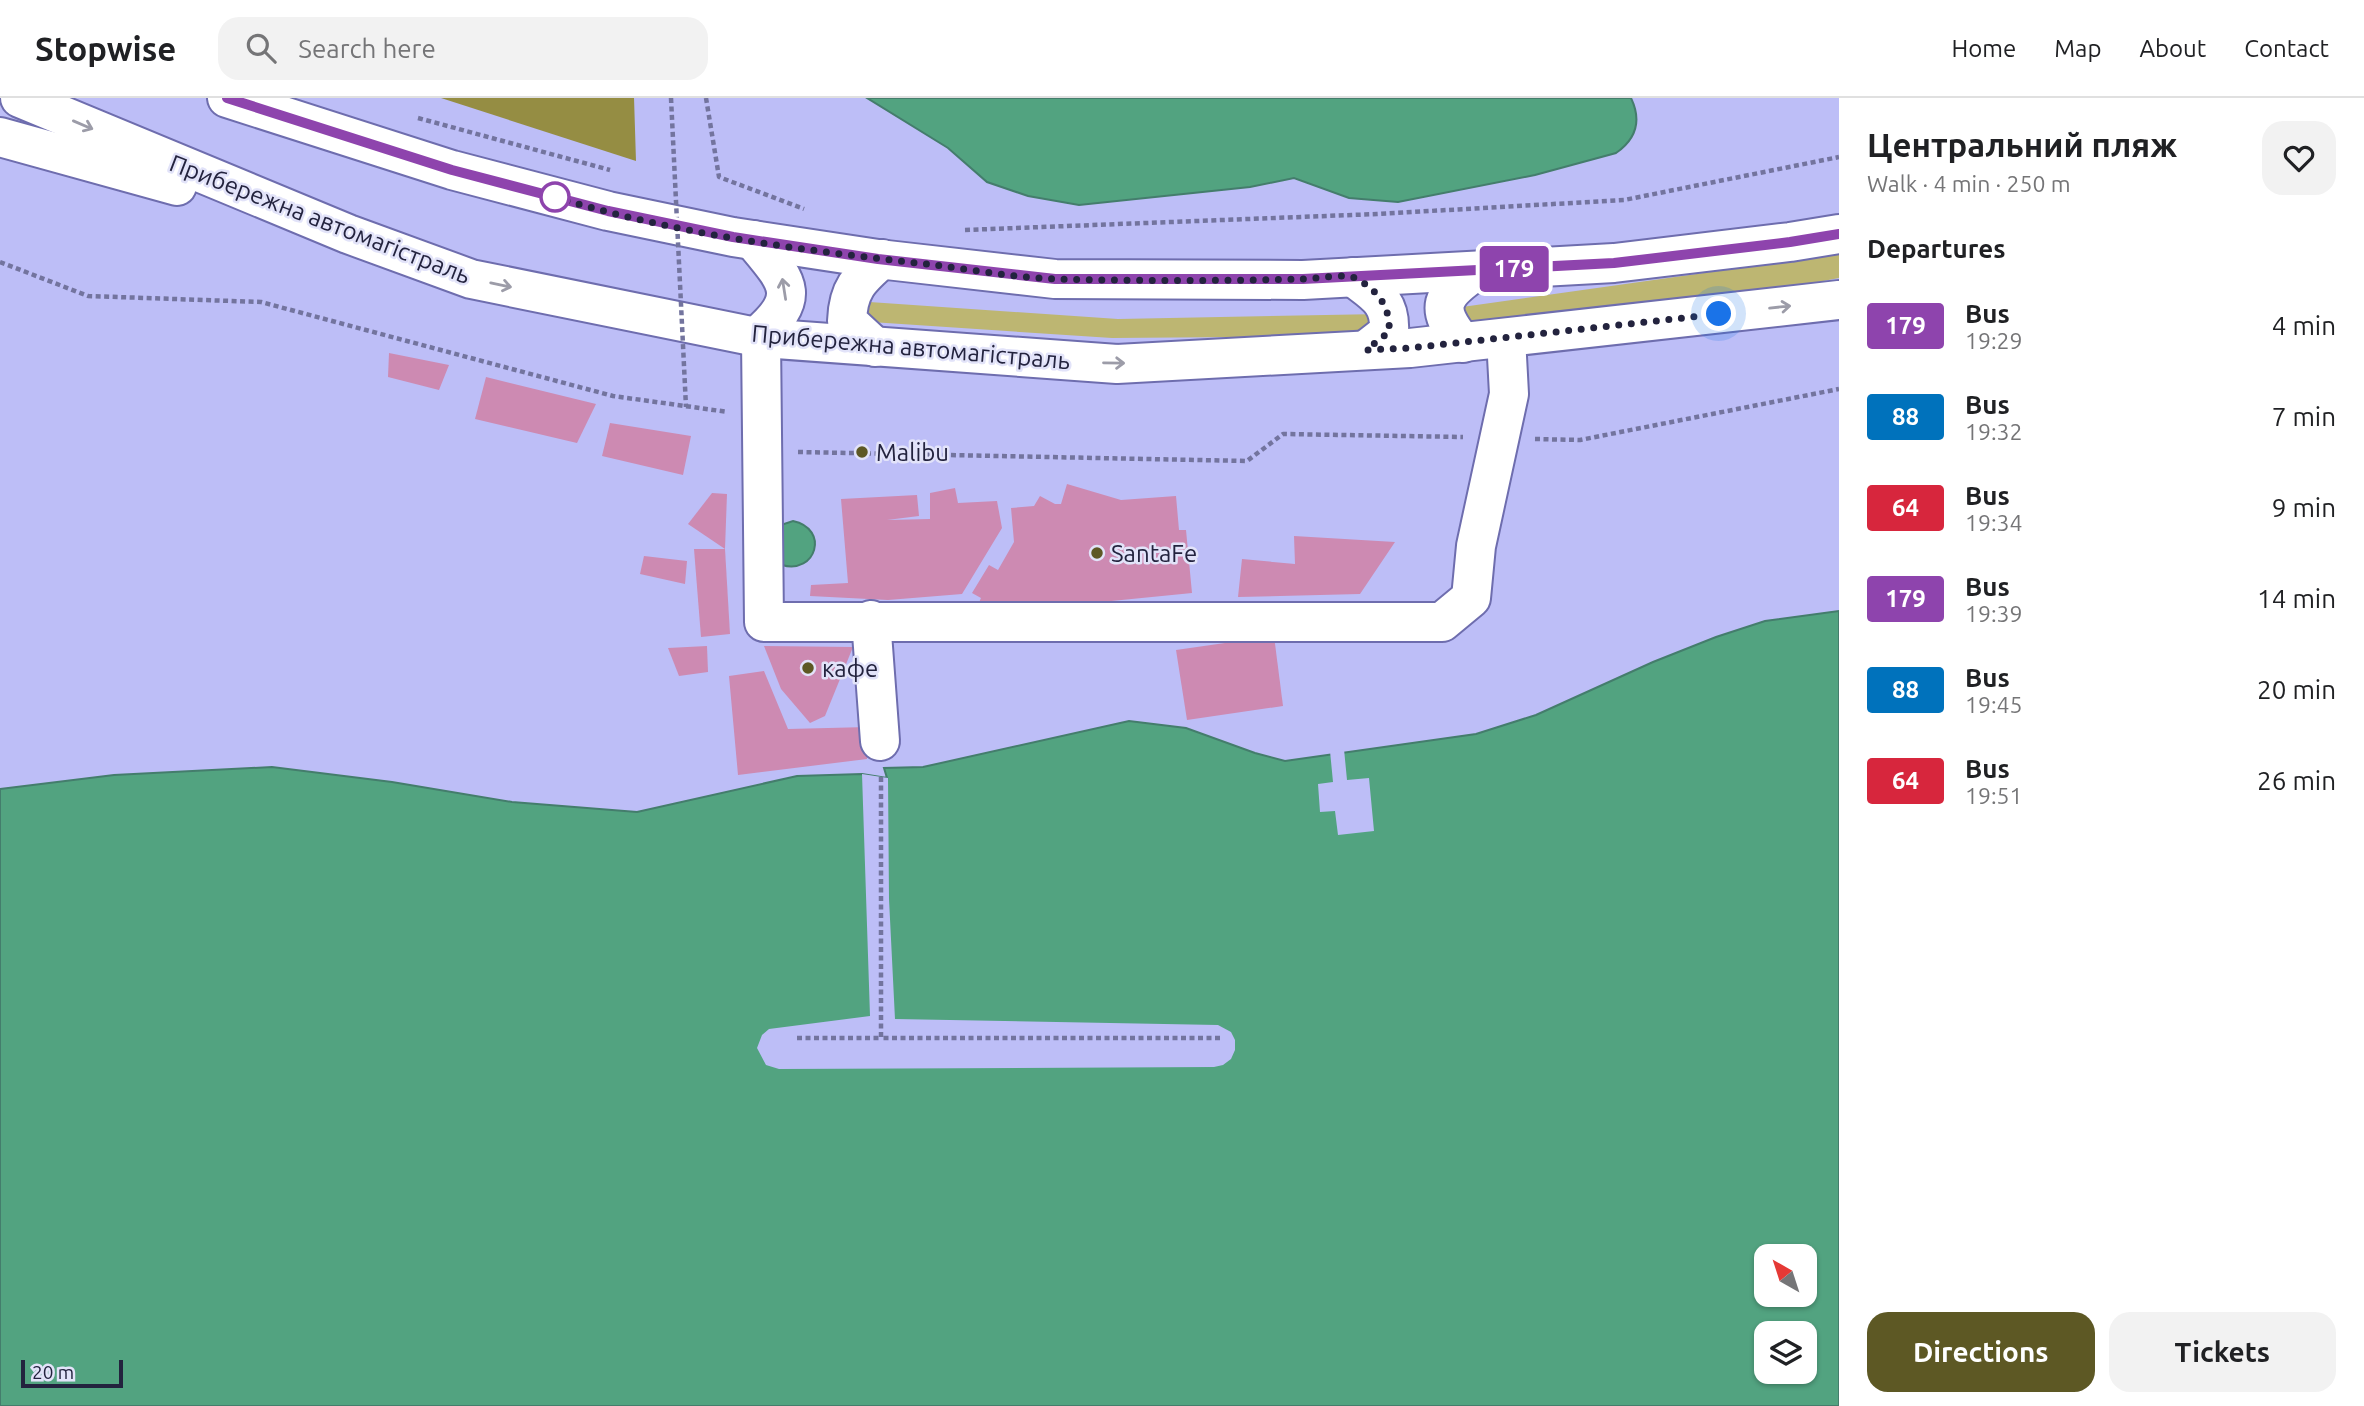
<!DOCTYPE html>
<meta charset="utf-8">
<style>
body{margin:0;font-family:Ubuntu,sans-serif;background:#f2f2f2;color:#202124;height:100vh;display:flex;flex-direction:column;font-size:26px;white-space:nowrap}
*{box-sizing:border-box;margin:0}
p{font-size:23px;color:#757577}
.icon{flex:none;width:38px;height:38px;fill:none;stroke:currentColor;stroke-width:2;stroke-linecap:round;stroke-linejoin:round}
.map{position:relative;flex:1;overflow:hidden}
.details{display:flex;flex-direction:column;background:#fff;width:525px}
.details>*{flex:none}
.badge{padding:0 14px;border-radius:5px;font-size:24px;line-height:46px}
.needle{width:46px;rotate:321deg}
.fabs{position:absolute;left:1754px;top:1146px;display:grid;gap:14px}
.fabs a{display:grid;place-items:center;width:63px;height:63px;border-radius:14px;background:#fff;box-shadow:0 2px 5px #0004;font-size:35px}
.scale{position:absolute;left:21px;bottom:18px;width:102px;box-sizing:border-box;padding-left:7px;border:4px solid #23233e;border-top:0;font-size:19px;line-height:24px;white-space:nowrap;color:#23233e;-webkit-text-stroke:5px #e2e3f9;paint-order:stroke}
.you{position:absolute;width:35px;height:35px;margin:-18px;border:5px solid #fff;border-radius:50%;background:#1a73e8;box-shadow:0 0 0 10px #1a73e833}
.map>.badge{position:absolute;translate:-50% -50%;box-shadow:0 0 0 4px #fff}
h2{padding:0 28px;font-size:26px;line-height:63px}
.round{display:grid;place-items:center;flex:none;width:74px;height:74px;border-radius:21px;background:#f2f2f2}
.summary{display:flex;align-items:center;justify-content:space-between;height:119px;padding:0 28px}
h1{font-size:33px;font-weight:700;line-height:52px}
.action{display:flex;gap:14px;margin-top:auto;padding:14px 28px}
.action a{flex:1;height:80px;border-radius:21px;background:#5d5824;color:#fff;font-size:28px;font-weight:700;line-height:80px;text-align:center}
.action a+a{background:#f2f2f2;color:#202124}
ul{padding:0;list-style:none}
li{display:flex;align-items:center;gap:21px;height:91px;padding:0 28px}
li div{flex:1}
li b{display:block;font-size:26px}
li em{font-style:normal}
li .badge{min-width:77px;font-weight:700;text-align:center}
header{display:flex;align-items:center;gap:42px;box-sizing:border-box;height:98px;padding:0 35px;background:#fff;border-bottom:2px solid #e0e0e0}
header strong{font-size:33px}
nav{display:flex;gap:38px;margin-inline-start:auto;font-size:24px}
.search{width:490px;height:63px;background:#f2f2f2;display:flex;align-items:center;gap:18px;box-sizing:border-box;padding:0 24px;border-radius:21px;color:#757577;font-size:26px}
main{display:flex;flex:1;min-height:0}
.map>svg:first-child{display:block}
</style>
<header>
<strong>Stopwise</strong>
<div class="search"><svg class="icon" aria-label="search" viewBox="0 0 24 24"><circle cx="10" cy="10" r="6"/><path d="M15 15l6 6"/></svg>Search here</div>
<nav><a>Home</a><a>Map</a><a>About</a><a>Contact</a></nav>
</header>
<main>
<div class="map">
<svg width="1839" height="1308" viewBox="0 0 1839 1308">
<rect width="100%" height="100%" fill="#bdbef7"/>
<g fill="#bdb672">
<path d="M1839 156V180L1786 190 1462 232 1455 210Z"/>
<path d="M855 203 1118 221 1381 216 1378 238 1112 240 856 223Z"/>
</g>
<path fill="#958d43" d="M441 0H634L636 63Z"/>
<g fill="#52a380" stroke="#447d6c" stroke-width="2" fill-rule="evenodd">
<path d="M867 0H1631C1642 23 1636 41 1616 55L1535 77 1398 104 1349 100 1294 80 1250 89 1079 107 1028 98 987 84 948 50Z"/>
<path d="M793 423C830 431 816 477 782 467L778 428Z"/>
<path d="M1839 513V1308H0V691L114 677 272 669 392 684 512 704 637 714 797 678 862 676 887 680 884 670 923 669 1129 623 1186 630 1255 655 1285 663 1476 636 1536 617 1653 564 1716 539 1765 523ZM1766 1158H1804V1197H1766ZM1766 1236H1804V1274H1766Z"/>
</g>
<g fill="#bdbef7">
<path d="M1344 651 1347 682 1369 680 1374 733 1338 737 1335 713 1320 714 1318 686 1333 684 1330 653Z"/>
<path d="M862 676 888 680 889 801 895 921 1218 927 1231 934 1235 942V952L1231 961 1223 967 1214 969 779 971 766 967 757 950 762 937 769 931 870 918Z"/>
</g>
<g fill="#cd8ab2">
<path d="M389 255 449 267 439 292 388 279Z"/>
<path d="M486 279 596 306 577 345 475 321Z"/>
<path d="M610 325 691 338 683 377 602 358Z"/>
<path d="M1067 386 1121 402 1176 398 1179 432H1186L1192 495 1021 512 977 509 981 500 972 495 989 467 998 472 1014 444 1011 410 1034 408 1040 398 1055 406H1061Z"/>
<path d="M955 390 958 405 997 403 1002 430 962 496 888 502 810 498 811 487 848 485 841 401 917 397 919 418 887 422 930 421V395Z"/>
<path d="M712 395 727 396 725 451 688 426Z"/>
<path d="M1294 438 1395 444 1360 496 1238 499 1242 461 1295 466Z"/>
<path d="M694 451H725L730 536 701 539Z"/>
<path d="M644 458 687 463 685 486 640 476Z"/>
<path d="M1274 538 1283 608 1187 622 1176 552Z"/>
<path d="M707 548 708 574 679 578 668 550Z"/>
<path d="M764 548 853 549 825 618 810 625 781 591Z"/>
<path d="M764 573 788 631 868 629 867 661 738 677 729 578Z"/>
</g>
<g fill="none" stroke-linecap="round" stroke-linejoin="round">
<defs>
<g id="minor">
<path d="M761 240 764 524H1442L1471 500 1476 448 1509 296 1506 240"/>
<path d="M871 522 880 643"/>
</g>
<g id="primary">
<path d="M20 0 348 136 471 181 761 240 1117 266 1410 250 1839 202"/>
<path d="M227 0 452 72 608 113 733 139 878 161 1055 181 1303 182 1614 165 1790 144 1839 136"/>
<path d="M0 39 177 88"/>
<path d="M753 142C788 184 804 198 756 239"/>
<path d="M1353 179C1375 196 1391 203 1389 234L1366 252"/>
<path d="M1463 245C1433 210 1441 197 1476 173"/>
<path d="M875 249 847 223C848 191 859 181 882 161"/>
</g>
</defs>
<use href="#minor" stroke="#6e6dae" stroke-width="42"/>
<use href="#primary" stroke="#6e6dae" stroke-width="42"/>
<g stroke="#73749e" stroke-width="4.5" stroke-dasharray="5 3.5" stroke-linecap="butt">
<path d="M706 0 719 79 804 111"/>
<path d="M418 20 610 72"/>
<path d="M965 132 1377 116 1624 102 1839 59"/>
<path d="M0 164 88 198 261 204 613 298 728 314"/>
<path d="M1535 341 1580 342 1839 291"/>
<path d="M798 354 1247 363 1283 336 1463 339"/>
<path d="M881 679V940H1220"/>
<path d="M797 940H881"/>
</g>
<use href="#minor" stroke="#fff" stroke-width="38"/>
<use href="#primary" stroke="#fff" stroke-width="38"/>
<path stroke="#73749e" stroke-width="4.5" stroke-dasharray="5 3.5" stroke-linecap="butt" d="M671 0 686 309"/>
</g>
<defs><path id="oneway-shaft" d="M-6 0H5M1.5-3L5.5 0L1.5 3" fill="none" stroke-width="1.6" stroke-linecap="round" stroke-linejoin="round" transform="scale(1.75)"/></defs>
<g stroke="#9c9ca8">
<use href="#oneway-shaft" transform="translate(83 27) rotate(23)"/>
<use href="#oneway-shaft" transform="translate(501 187) rotate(12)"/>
<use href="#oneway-shaft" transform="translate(784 191) rotate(-99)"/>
<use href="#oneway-shaft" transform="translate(1780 209) rotate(-6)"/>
<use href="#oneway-shaft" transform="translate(1114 265) rotate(1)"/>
</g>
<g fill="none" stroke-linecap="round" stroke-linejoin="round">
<defs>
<path id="line" d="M227 0 452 72 608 113 733 139 878 161 1055 181H1303L1614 165 1790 144 1839 136"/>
</defs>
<use href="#line" stroke="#fff" stroke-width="16"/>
<use href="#line" stroke="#8e44ad" stroke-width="10"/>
<path stroke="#23233e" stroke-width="7" stroke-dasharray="0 12.6" d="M555 99C674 136 802 152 926 166 969 171 1014 180 1058 181 1139 183 1221 183 1302 181 1314 181 1345 175 1355 180 1377 191 1391 209 1389 234L1366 252 1410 250 1719 216"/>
</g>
<circle fill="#fff" stroke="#8e44ad" stroke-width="3.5" cx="555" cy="99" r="14"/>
<g fill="#5d5824" stroke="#e2e3f9" stroke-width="2.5">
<circle cx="862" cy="354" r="7"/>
<circle cx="1097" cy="455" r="7"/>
<circle cx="808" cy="570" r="7"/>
</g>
<g text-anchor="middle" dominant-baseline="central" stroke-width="5" stroke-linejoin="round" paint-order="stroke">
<g font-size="24" fill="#23233e" stroke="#e2e3f9">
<text transform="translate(320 121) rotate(21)">Прибережна автомагістраль</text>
<text transform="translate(911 249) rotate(5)">Прибережна автомагістраль</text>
</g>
<g font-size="24" fill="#23233e" stroke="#e2e3f9" text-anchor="start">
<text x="876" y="354">Malibu</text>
<text x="1111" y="455">SantaFe</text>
<text x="822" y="570">кафе</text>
</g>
</g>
</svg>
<div class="fabs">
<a><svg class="needle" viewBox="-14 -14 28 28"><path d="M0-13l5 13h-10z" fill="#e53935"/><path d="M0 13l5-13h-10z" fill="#757577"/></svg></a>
<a><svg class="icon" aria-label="layers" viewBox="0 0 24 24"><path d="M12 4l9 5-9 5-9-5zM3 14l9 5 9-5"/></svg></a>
</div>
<div class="scale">20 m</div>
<div class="you" style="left:1719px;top:216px"></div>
<b class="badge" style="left:1514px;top:171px;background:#8e44ad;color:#fff">179</b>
</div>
<section class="details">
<div class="summary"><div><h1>Центральний пляж</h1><p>Walk · 4 min · 250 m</p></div><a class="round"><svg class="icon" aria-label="heart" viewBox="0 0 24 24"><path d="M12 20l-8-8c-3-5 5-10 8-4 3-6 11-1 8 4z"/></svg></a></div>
<h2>Departures</h2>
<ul>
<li><span class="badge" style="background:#8e44ad;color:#fff">179</span><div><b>Bus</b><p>19:29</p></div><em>4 min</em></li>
<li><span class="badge" style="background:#0072bc;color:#fff">88</span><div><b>Bus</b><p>19:32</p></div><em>7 min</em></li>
<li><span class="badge" style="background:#d7263d;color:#fff">64</span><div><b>Bus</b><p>19:34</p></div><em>9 min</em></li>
<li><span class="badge" style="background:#8e44ad;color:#fff">179</span><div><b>Bus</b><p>19:39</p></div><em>14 min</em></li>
<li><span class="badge" style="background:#0072bc;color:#fff">88</span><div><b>Bus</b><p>19:45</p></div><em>20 min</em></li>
<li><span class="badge" style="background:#d7263d;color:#fff">64</span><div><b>Bus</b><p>19:51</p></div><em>26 min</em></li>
</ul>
<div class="action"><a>Directions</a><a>Tickets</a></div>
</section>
</main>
